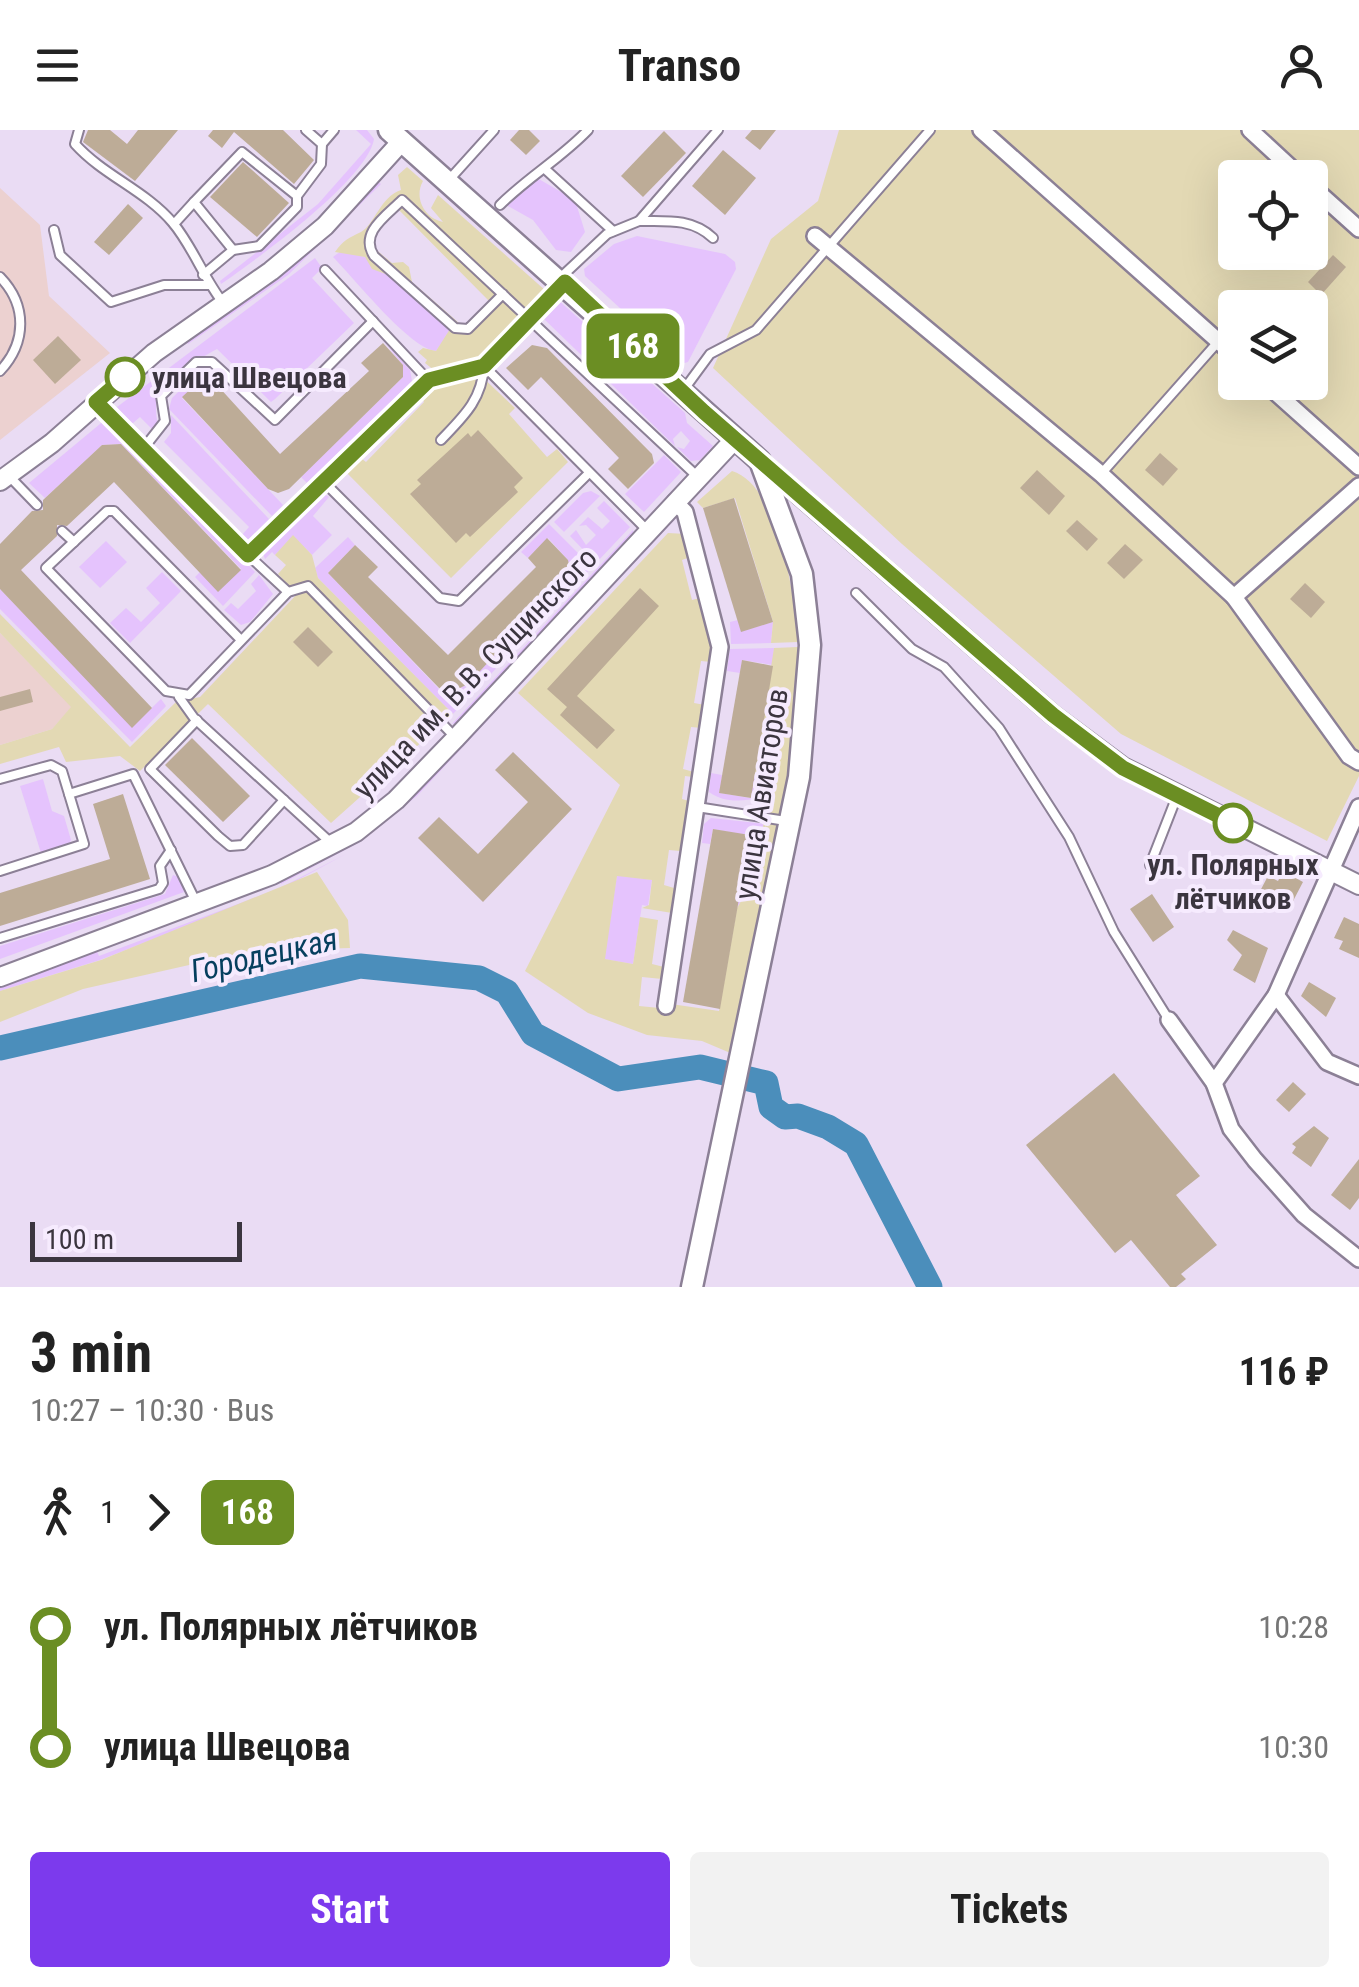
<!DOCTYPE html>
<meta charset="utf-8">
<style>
body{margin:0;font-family:"Roboto Condensed",sans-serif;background:#f2f2f2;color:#222;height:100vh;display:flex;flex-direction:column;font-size:38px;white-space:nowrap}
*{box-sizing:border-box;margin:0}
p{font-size:32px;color:#767676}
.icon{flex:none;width:55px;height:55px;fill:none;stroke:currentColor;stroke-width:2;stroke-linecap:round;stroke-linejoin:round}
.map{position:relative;height:1157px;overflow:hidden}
.panel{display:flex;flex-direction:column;background:#fff;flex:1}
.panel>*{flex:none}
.badge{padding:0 20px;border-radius:15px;font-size:35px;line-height:65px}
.buttons{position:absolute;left:1218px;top:30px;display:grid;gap:20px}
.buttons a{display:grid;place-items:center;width:110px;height:110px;border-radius:10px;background:#fff;box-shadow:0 10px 40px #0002;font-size:50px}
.scale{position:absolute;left:30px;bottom:25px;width:212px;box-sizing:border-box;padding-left:10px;border:5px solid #3b353f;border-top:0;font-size:28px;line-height:35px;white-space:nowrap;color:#3b353f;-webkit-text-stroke:8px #f6ebfe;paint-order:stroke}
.map>.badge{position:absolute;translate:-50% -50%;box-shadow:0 0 0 5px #fff}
.legs{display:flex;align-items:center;gap:15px;height:110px;padding:0 30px;font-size:32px}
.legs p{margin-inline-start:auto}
.overview{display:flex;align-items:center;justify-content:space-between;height:170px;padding:0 30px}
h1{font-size:55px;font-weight:700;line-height:75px}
.button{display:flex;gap:20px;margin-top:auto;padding:20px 30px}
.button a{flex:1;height:115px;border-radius:10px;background:#7c3aed;color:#fff;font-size:40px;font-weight:700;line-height:115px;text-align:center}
.button a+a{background:#f2f2f2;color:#222}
ul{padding:0 30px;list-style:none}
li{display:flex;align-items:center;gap:35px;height:120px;font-size:38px}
li i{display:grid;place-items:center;width:15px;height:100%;margin:0 12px;background:currentColor}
li i::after{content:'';width:25px;height:25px;margin:-12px;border:8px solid;border-radius:50%;background:#fff}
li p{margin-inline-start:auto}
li:first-child i{background:linear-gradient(#0000 50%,currentColor 0)}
li:last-child i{background:linear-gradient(currentColor 50%,#0000 0)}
header{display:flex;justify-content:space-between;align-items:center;height:130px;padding:0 30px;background:#fff;font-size:45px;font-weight:700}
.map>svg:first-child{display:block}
</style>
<header><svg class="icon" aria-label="menu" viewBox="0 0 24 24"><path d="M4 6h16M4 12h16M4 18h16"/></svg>Transo<svg class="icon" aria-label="person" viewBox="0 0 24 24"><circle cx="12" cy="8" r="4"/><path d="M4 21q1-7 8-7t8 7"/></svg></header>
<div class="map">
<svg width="1359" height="1157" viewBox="0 0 1359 1157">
<rect width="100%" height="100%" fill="#eadcf4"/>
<g fill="#ecd1d0">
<path d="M0 58 40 95 49 166 110 223 0 310Z"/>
<path d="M0 503 72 577 52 599 0 615Z"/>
</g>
<g fill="#e5c3fd">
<path d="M356 0H367L374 9C367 50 257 129 221 154L220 151 318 74 371 14Z"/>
<path d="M537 48 575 70 585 102 571 122 556 120 533 90 506 75Z"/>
<path d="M378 52 381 54 288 145 188 214 186 212 314 117Z"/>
<path d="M637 106 725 124 735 132 736 139 688 232 681 234 585 146 584 139 614 114Z"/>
<path d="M341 121 365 127 451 199 436 221C410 219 354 148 333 127Z"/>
<path d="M315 128 322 138 312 148 354 193 275 269 271 272 217 219C187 236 147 252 158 294L153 300 140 287 132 294 117 277Z"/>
<path d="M557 169 685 283 687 293 713 316 700 330 691 331 677 317 684 319 690 311 681 301 673 309 675 316 541 186Z"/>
<path d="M384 212 410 240 412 251 307 353 301 347 403 247V235Z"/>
<path d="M202 239H210L221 250 182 268 283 375 272 386 169 279 172 268Z"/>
<path d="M171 285 269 389 247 411 242 405 249 397 164 312 171 303Z"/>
<path d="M106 289 255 442 223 476 195 447 200 442 241 439 121 314 102 315 45 368 29 353Z"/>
<path d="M664 325 681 342 644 382 625 364Z"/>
<path d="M591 361 600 366 564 402 554 392 583 363Z"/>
<path d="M323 363 329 367 313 386 332 405 312 425 293 406 275 425 272 422 265 429 261 418 315 365Z"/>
<path d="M604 371 630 397 596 433 570 406 576 400 586 415 596 405 586 395 579 396 588 387 602 399 610 391 597 378Z"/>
<path d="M672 387H677L417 666 354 715 281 754 279 750 352 712Z"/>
<path d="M549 394 592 437 453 584 318 448 315 438 348 407 355 415 328 443 439 559 456 560 468 554 570 443 568 430 548 408 528 428 521 422Z"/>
<path d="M633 400 634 407 460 592 452 594Z"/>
<path d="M106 411 127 432 100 458 79 437Z"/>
<path d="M162 442 181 461 130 513 110 493 126 478 141 492 160 473 146 458Z"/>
<path d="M259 445 273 464 250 492 241 495 224 480 231 473 238 479 256 461 251 454Z"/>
<path d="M0 459 132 597 161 569 166 576 132 612 0 479Z"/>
<path d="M738 490 742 501 773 492 771 513 731 514 730 492Z"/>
<path d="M774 518 773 535 742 530 740 543 727 541 730 519Z"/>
<path d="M711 643 722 645 720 663 750 668 754 645 768 653 767 667C746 670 727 675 709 662Z"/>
<path d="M43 649 52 681 64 686 71 710 69 715 41 723 20 656Z"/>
<path d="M711 688 766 694 758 742 737 778 750 706 713 699 710 714 702 713 704 694Z"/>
<path d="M346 724 279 760 100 830 0 861V855L96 819 99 826 278 759Z"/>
<path d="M173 745 179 747 184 762 0 829V816L165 764Z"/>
<path d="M617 745 652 750 648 776 642 775 633 834 604 829Z"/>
</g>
<g fill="#e3d9b4" fill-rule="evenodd">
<path d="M839 0H1359V646L1327 711 1121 604 902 414 713 238 771 109 818 71ZM1235 48H1310V122H1235ZM1235 178H1310V252H1235Z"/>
<path d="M407 37 423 51C413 69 426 89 443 92L431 78 438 65 546 161C514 194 485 238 435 241L425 233 427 230 418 222 423 218 436 221 450 199 391 146 372 139 365 127 335 122C343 110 349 108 361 102 375 94 380 67 401 60L398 45ZM398 79 489 171 469 193H459L412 152 409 137 403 132 392 133 374 118 372 104Z"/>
<path d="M478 243 515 278 509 284 547 327 557 319 568 332 451 448 343 339 357 325 366 332 424 272 419 264 428 255Z"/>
<path d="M732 341C780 355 795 470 798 512L771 513 773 492 735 368 703 378 697 372Z"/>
<path d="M668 403 686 404 693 426 682 430 692 470 704 467 712 532 701 531 694 573 705 575 702 598 691 597 683 639 694 642 693 647 685 646 682 669 689 671 680 721 669 720 664 755 674 758 672 783 642 778 649 775 652 750 617 746 605 829 633 834 640 787 658 790 652 834 664 837 662 849 642 847 639 876 670 879 671 874 719 881 737 778 758 742 768 653 754 645 774 518 798 517 799 552 786 661 732 921 728 922 702 911 647 905 588 883 525 841 620 655 518 563Z"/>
<path d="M293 405 312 425 318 448 453 584 331 693 208 574 140 641 120 626 66 632 59 617 0 634V615L52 599 71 577 0 503V484L130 617 176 572 200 567 297 464 278 444 286 435 275 425Z"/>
<path d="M317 742 348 790 350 818 251 821 83 859 0 892V861L101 830Z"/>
</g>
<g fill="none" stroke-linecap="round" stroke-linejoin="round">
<path stroke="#4b8ebb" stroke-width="25" d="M0 918 360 836 479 848 507 862 533 904 618 949 700 937 766 953 771 977 785 987 798 986 828 997 856 1014 930 1157"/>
</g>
<g fill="#bdac97">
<path d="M88 0H110L127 14 138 0H178L135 51 83 12Z"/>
<path d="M213 0H283L314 30 294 54 234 2 222 18 208 6Z"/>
<path d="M519 0H529L540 11 526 25 510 10Z"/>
<path d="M752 0H776L760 20 745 8Z"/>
<path d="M664 1 686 23 643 67 621 46Z"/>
<path d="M723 20 756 48 725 85 692 56Z"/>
<path d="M243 32 289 73 257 107 210 67Z"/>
<path d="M128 74 143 88 109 125 94 112Z"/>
<path d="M1333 125 1346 137 1321 165 1308 152Z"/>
<path d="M58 206 81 230 55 254 33 230Z"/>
<path d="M383 213 403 235V247L289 359 278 363 268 359 182 267 207 244 280 324 369 241 361 233Z"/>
<path d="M532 215 547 218 652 324 654 333 628 359 608 339 619 328 541 247 528 260 506 238Z"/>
<path d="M478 300 523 348 514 357 518 362 470 407 466 403 456 413 410 364 421 354 417 350 468 303 471 307Z"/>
<path d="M121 314 241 440 218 462 114 352 67 396 57 395V406L21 440 152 578 132 598 0 459V414L32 381 43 380V370L102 315Z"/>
<path d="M1160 323 1178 339 1163 356 1145 340Z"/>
<path d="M1037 340 1065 366 1049 385 1020 358Z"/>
<path d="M734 368 773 492 741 502 703 378Z"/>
<path d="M1077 390 1098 409 1087 421 1066 401Z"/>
<path d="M547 408 568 430 571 443 468 554 456 560 440 559 328 443 355 415 378 437 368 447 448 525 536 437 528 428Z"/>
<path d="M1125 414 1143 430 1124 449 1107 433Z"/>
<path d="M1305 453 1325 472 1311 488 1290 469Z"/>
<path d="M640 458 659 476 577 566 615 600 597 619 560 585 567 577 547 559Z"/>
<path d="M308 497 333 522 318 537 293 512Z"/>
<path d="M742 530 773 536 751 668 719 663Z"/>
<path d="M30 559 33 572 0 581V567Z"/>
<path d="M192 608 250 666 223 692 165 635Z"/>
<path d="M513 622 572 679 483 772 418 708 439 687 478 724 528 672 495 640Z"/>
<path d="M123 664 150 749 0 796V763L110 729 93 674Z"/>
<path d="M713 699 750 705 720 879 683 872Z"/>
<path d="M1283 741 1303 752 1292 773 1287 771 1284 777 1259 763 1268 746 1278 751Z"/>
<path d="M1152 764 1174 797 1153 812 1130 779Z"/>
<path d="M1344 787 1359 794V828L1339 819 1343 811 1334 808Z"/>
<path d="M1233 800 1268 818 1255 853 1233 840 1242 825 1227 810Z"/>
<path d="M1309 852 1336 868 1326 887 1301 866Z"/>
<path d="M1114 943 1200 1046 1176 1065 1217 1115 1181 1144 1186 1149 1176 1157H1170L1131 1110 1115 1123 1026 1015Z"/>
<path d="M1293 952 1306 964 1289 982 1276 970Z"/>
<path d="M1314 996 1329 1008 1311 1037 1292 1023 1296 1017 1292 1014Z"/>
<path d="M1359 1029V1068L1350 1080 1331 1065Z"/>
</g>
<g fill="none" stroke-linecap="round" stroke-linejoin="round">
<defs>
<g id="service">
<path d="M79 0 75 14C104 46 145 60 173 93 193 117 204 149 224 174"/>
<path d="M306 0 322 14 334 0"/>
<path d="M545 39 613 101"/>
<path d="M448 51 494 0"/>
<path d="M297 66 321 34 322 14"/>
<path d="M194 72 242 22 297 66V77L259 116 233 120"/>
<path d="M500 75C528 47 560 29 588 0"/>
<path d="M639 91C666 91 692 88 713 108"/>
<path d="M174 94 194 72 233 120 203 145"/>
<path d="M54 100 60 125 111 172 164 155H210"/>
<path d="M325 140 429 251"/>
<path d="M0 147C27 175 27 212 0 241"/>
<path d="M560 148 607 104 639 91 718 0"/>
<path d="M562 156 484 236 648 401"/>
<path d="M503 164 468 199 455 198 374 126C359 103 386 86 402 70L699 348"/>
<path d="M685 258 710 224 756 200 930 0"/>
<path d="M100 275 248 425"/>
<path d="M143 319 165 291 161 266 196 232H212L275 290 373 191"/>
<path d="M1101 344 1217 213"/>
<path d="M9 346 37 375"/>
<path d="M323 351 440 468 459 471 588 344"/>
<path d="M62 401 74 412"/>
<path d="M288 462 248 425 429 251 484 236C482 270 463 287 441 310"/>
<path d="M856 463 912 519 944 537 999 598 1069 707 1114 802 1169 890"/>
<path d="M241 510 114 381H107L46 438 166 561 189 565 288 462 308 456 456 608"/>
<path d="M179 567 194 588 330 712"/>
<path d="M197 590 150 639 218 706 230 716 243 715 284 670"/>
<path d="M0 649 51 635 62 641 69 664"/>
<path d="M697 677 786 691"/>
<path d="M1150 735 1177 666"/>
<path d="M0 741 84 714 69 664 133 644 197 774"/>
<path d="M0 808 159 759 163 753 160 736 171 720"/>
</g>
<g id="minor">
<path d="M981 0 1235 226"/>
<path d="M1250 0 1302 48"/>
<path d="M1310 55 1359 99"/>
<path d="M815 106 1101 344 1234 467 1349 626 1359 632"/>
<path d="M1264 252 1359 337"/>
<path d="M1234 467 1359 356"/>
<path d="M1276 865 1327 932 1359 946"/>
<path d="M666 876 720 517 685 382 675 372"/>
<path d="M1169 890 1214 953 1231 999 1255 1030 1304 1085 1359 1129"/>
<path d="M1214 953 1276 865 1359 677"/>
</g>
<g id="tertiary">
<path d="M760 331 1053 585 1123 637 1359 755"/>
<path d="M0 351 52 313 154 223 271 141 325 96 402 11"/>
<path d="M0 847 272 745 356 702 396 670 456 608 735 309"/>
</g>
<path id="secondary" d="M389 0 760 331 802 444 810 515 799 647 692 1157"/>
</defs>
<use href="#service" stroke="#8c8096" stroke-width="12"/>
<use href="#minor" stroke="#8c8096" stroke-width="20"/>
<use href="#tertiary" stroke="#8c8096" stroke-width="22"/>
<use href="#secondary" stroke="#8c8096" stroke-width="25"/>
<use href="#service" stroke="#fff" stroke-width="8"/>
<use href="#minor" stroke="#fff" stroke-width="15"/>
<use href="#tertiary" stroke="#fff" stroke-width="18"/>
<use href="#secondary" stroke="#fff" stroke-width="20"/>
</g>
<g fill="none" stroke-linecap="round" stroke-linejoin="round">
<defs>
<path id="line-1" d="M125 247 96 272 248 425 429 250 484 236 565 152 704 282 1053 585 1123 638 1233 693"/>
</defs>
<use href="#line-1" stroke="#fff" stroke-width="22"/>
<use href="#line-1" stroke="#6b8e23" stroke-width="15"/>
</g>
<g fill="#fff" stroke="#6b8e23" stroke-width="5">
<circle cx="125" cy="247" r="18"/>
<circle cx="1233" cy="693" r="18"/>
</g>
<g text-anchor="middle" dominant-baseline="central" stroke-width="8" stroke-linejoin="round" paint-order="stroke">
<g font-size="30" font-weight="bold" fill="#3b353f" stroke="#f6ebfe" text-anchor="start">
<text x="152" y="247">улица Швецова</text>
<text x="1233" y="734" text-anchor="middle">ул. Полярных<tspan x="1233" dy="34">лётчиков</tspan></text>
</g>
<g font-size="30" fill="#3b353f" stroke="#f6ebfe">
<text transform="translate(475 543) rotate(-46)">улица им. В.В. Сущинского</text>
<text transform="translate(761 664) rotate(-81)">улица Авиаторов</text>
</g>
<g font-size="32" font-style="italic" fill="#063f5e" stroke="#f6ebfe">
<text transform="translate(264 825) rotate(-13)">Городецкая</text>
</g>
</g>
</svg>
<div class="buttons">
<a><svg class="icon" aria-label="locate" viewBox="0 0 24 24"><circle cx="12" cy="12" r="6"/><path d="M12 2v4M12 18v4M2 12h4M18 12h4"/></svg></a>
<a><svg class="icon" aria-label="layers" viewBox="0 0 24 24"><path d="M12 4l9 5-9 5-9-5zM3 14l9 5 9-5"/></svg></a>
</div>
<div class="scale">100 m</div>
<b class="badge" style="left:633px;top:216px;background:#6b8e23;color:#fff">168</b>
</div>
<section class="panel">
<div class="overview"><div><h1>3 min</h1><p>10:27 – 10:30 · Bus</p></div><b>116 ₽</b></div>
<div class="legs"><svg class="icon" aria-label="walk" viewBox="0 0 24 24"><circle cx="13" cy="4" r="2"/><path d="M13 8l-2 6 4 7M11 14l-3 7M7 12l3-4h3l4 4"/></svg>1<svg class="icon" aria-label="forward" viewBox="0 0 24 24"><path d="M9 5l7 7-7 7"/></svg><b class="badge" style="background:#6b8e23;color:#fff">168</b></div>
<ul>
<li><i style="color:#6b8e23"></i><b>ул. Полярных лётчиков</b><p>10:28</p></li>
<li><i style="color:#6b8e23"></i><b>улица Швецова</b><p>10:30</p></li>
</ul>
<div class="button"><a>Start</a><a>Tickets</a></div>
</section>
